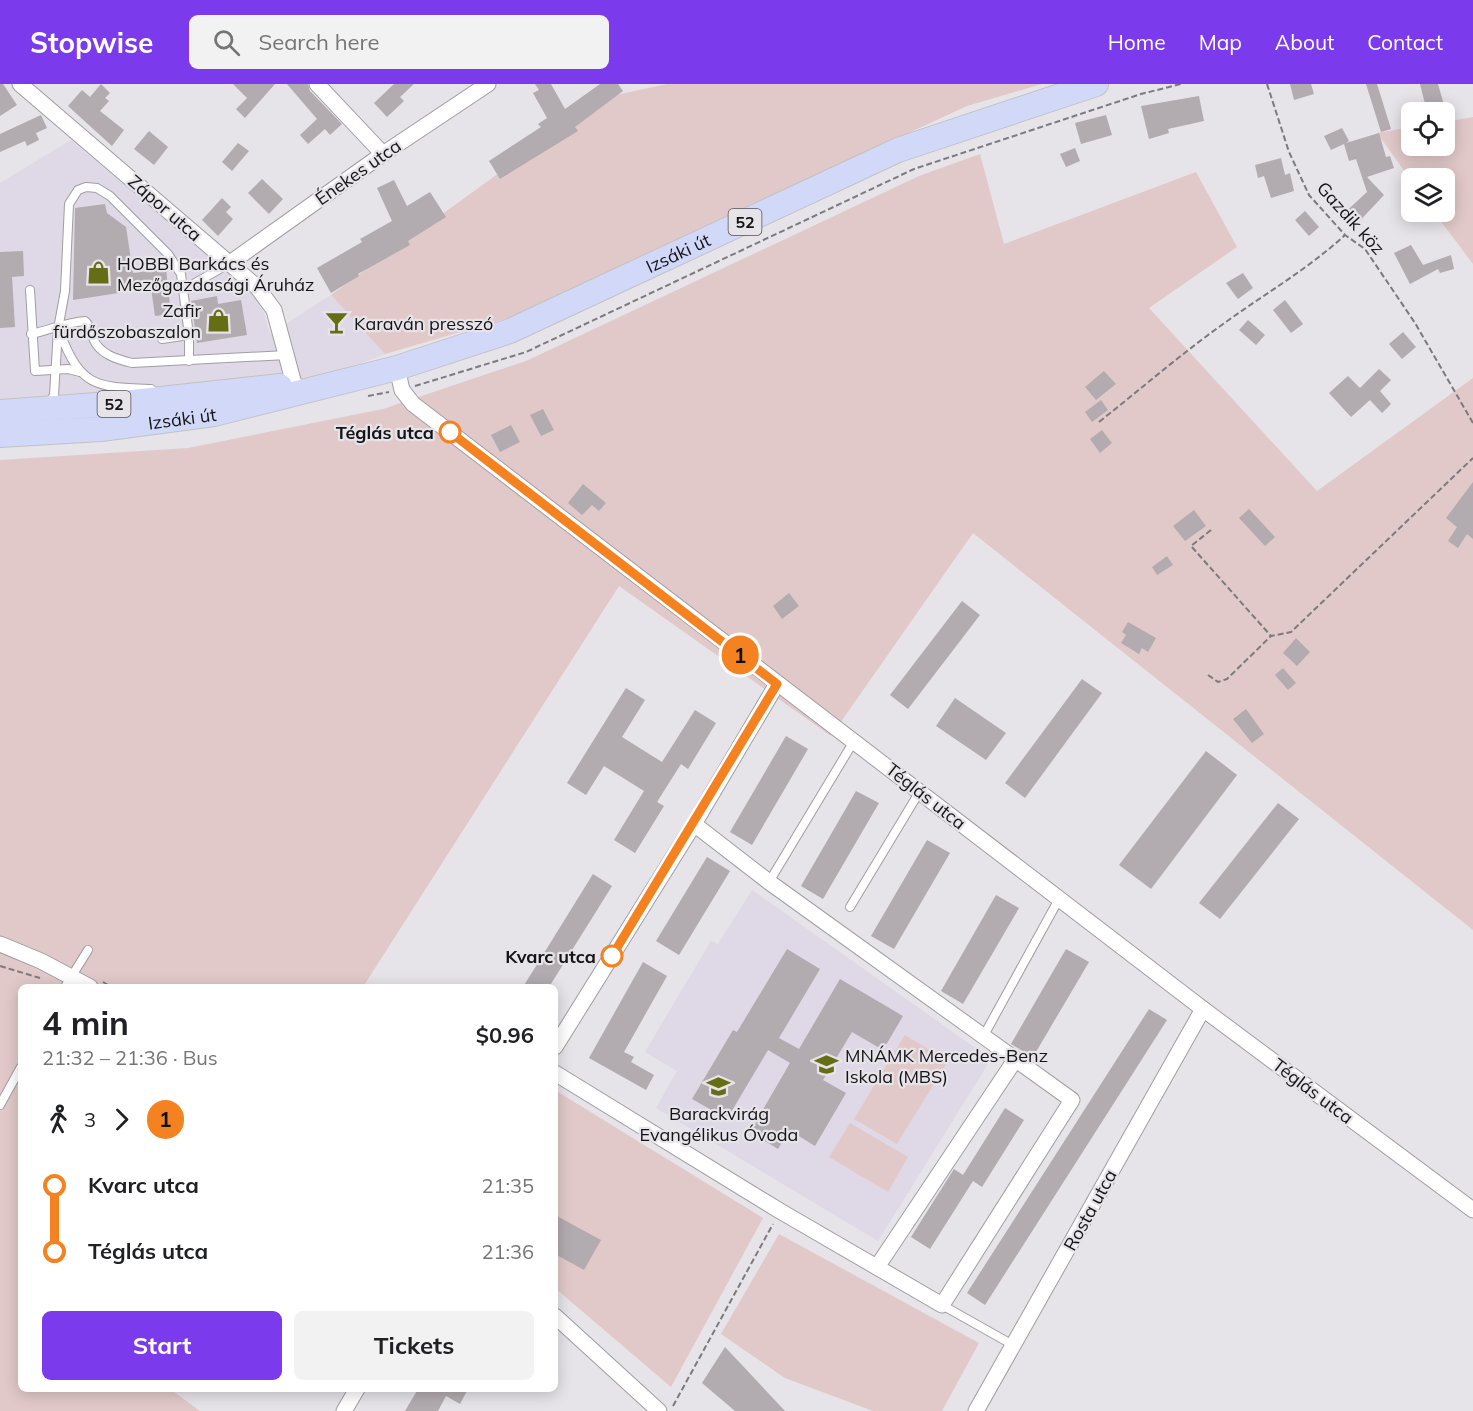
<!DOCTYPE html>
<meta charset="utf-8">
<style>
body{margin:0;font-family:Mulish,sans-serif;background:#f2f2f2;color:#202124;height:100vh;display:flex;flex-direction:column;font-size:22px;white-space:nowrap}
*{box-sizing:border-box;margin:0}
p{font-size:20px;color:#757577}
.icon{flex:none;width:33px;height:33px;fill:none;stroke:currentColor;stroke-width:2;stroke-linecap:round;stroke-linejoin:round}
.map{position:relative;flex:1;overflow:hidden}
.panel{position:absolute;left:18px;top:900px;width:540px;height:408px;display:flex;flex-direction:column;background:#fff;border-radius:9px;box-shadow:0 3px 15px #0003}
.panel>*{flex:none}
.badge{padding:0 12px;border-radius:20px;font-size:21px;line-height:39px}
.controls{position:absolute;left:1401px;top:18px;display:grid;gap:12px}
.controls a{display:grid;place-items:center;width:54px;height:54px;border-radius:9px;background:#fff;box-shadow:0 3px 15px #0003;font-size:30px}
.map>.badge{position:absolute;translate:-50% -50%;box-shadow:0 0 0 3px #fff}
.legs{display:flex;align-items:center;gap:9px;height:66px;padding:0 24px;font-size:20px}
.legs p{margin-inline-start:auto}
.headline{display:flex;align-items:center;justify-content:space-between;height:102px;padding:0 24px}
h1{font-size:33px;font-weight:700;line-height:45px}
.cta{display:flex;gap:12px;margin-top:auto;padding:12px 24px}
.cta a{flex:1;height:69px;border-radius:9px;background:#7c3aed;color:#fff;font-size:24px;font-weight:700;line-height:69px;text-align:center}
.cta a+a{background:#f2f2f2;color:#202124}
ul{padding:0 24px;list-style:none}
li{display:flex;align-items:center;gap:21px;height:66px;font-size:22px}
li i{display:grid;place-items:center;width:9px;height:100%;margin:0 8px;background:currentColor}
li i::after{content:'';width:15px;height:15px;margin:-8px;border:4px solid;border-radius:50%;background:#fff}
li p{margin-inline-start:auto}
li:first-child i{background:linear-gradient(#0000 50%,currentColor 0)}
li:last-child i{background:linear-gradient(currentColor 50%,#0000 0)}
header{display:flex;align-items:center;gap:36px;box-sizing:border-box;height:84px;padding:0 30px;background:#7c3aed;color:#fff}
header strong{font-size:28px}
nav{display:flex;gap:33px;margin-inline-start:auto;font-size:21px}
.search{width:420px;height:54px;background:#f2f2f2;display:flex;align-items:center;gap:15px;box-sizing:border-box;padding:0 21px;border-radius:9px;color:#757577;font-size:22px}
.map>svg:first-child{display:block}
</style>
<header>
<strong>Stopwise</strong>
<div class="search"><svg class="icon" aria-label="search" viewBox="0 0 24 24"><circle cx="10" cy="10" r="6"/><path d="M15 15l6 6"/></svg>Search here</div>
<nav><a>Home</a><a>Map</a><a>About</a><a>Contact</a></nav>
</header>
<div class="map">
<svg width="1473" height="1327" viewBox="0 0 1473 1327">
<rect width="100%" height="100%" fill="#e6e3e9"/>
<g fill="#dfd8e6">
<path d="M71 56 252 209 264 229 270 250 331 211 385 270 326 293 0 319V99Z"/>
<path d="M752 806 991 975 878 1157 656 1024 677 987 645 968 711 857 718 860Z"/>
</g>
<g fill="#e2c9c9">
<path d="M667 0H1042L967 22 508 234 385 270 331 211 602 14Z"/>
<path d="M1473 33V180L1434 128H1444V94L1411 96 1377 49 1411 43 1412 62H1444L1445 38Z"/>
<path d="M980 70 1004 160 1196 88 1237 163 1149 224 1317 407 1473 294V846L973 449 831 652 619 502 363 903H21V1305H170L200 1327H0V376L188 364 383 325 526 277 919 92Z"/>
<path d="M905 951 948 977 897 1060 854 1035Z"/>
<path d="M558 1008 763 1134 671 1303 555 1204V1013Z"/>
<path d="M850 1039 908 1073 888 1108 829 1073Z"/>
<path d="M779 1150 979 1259 942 1327H873L785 1294 721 1250Z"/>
</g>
<g fill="#b2abaf">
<path d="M0 0H3L17 21 0 32Z"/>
<path d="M101 0 110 9 105 14 109 17 100 27 124 46 112 62 68 22 82 6 90 13Z"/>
<path d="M233 0H275L245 34 236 25 247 14Z"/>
<path d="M287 0H308L310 7 342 40 330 51 325 45 308 60 300 51 317 35Z"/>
<path d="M394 0H414L400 13 404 17 387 33 374 19Z"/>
<path d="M535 0H551L565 25 600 0H618L623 7 575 43 578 47 500 95 489 77 541 43 538 40 547 34 533 9 539 6Z"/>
<path d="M1290 0H1311L1314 10 1294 16Z"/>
<path d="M1366 0H1377L1391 45 1381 48Z"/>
<path d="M1420 0H1438L1446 28H1427Z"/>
<path d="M1199 12 1204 37 1168 45 1169 49 1149 55 1141 22Z"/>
<path d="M41 31 47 44 36 49 39 56 27 62 25 57 0 68V50Z"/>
<path d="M1106 31 1112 51 1081 60 1075 39Z"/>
<path d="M1342 44 1349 57 1346 59 1379 49 1386 73 1390 72 1394 84 1367 93 1384 111 1353 144 1341 132 1367 108 1356 75 1349 77 1344 60 1331 66 1324 52Z"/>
<path d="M149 47 168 63 154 81 134 65Z"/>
<path d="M238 59 249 67 232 87 222 78Z"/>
<path d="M1075 64 1080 77 1066 83 1060 70Z"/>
<path d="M1281 74 1285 91 1290 89 1294 107 1271 114 1264 92 1258 94 1255 81Z"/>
<path d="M262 95 283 115 269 130 248 109Z"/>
<path d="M394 96 407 122 430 108 446 133 408 157 410 161 358 190 359 192 331 209 317 184 362 158 360 155 392 137 377 104Z"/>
<path d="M222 114 231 123 226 128 233 135 218 152 202 136Z"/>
<path d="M105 120 107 129 126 143 133 189 166 185 171 230 155 232 151 204 73 216 75 124Z"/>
<path d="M1305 127 1319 143 1309 152 1295 136Z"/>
<path d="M1411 161 1423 181 1451 171 1454 185 1440 189 1438 185 1410 200 1394 169Z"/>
<path d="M23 167 24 192 12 193 15 243 0 244V168Z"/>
<path d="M1243 189 1253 204 1238 215 1226 199Z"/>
<path d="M217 212 218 220 241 216 247 251 197 259 191 217Z"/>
<path d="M1285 216 1303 240 1291 249 1273 226Z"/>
<path d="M1248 236 1265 251 1256 261 1239 246Z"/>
<path d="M1403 248 1416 263 1402 275 1389 260Z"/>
<path d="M1379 285 1391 296 1380 307 1391 320 1382 329 1370 316 1351 333 1329 309 1348 292 1360 304Z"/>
<path d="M1104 287 1116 300 1096 316 1085 303Z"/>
<path d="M1101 316 1108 326 1092 338 1085 328Z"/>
<path d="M543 325 554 346 541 352 530 331Z"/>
<path d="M511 341 520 358 500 368 491 351Z"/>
<path d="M1102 346 1112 359 1100 369 1090 355Z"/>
<path d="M1473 398V455L1467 450 1458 464 1448 457 1457 443 1446 434Z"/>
<path d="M583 400 606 419 599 427 592 421 582 431 568 419Z"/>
<path d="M1249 425 1275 453 1265 462 1239 434Z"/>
<path d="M1194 426 1206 442 1185 457 1173 442Z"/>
<path d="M1167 472 1173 481 1157 491 1152 483Z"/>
<path d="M789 509 799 522 782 535 773 522Z"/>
<path d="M962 517 980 531 908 625 890 611Z"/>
<path d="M1128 538 1156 554 1148 568 1142 564 1139 570 1121 559 1126 551 1122 548Z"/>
<path d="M1296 554 1310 568 1297 582 1283 569Z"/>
<path d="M1283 584 1296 599 1288 606 1275 591Z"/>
<path d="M1082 595 1102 609 1025 714 1005 699Z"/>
<path d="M626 604 645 616 622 653 662 678 695 626 716 639 688 685 681 680 657 718 664 722 635 769 614 756 644 707 604 682 586 711 567 699Z"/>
<path d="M955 614 1006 649 986 676 936 642Z"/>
<path d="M1246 625 1264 650 1252 659 1233 635Z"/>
<path d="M786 652 808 665 752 761 730 748Z"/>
<path d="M1206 667 1237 691 1151 805 1119 781Z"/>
<path d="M856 707 879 719 823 815 801 802Z"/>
<path d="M1278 719 1299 735 1220 835 1199 819Z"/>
<path d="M927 756 950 769 894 865 871 852Z"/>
<path d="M707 773 730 787 679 871 656 857Z"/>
<path d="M593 790 612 802 549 903H523Z"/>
<path d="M996 811 1019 824 963 920 941 907Z"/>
<path d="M787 865 820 885 779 954 799 965 840 895 903 932 883 966 852 948 823 996 846 1009 815 1062 789 1046 778 1065 750 1048 790 979 768 966 727 1035 692 1015 733 946 737 948Z"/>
<path d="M1066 865 1089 878 1033 973 1011 960Z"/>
<path d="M643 878 667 892 624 968 634 973 631 978 654 991 646 1006 589 974Z"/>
<path d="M1149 925 1167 936 985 1221 967 1209Z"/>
<path d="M1005 1024 1024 1036 982 1103 973 1097 930 1165 911 1153 954 1085 963 1091Z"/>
<path d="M555 1131 601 1156 584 1186 555 1170Z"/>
<path d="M725 1263 785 1327H735L702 1299Z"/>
<path d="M418 1305H468L460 1320 446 1312 438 1327H405Z"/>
</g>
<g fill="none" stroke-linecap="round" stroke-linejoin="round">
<defs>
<g id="service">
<path d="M30 206 35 287 68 285 80 288"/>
<path d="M183 206 230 179"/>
<path d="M60 249C81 303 95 303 151 305"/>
<path d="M31 250C50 246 67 238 85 237 91 242 90 246 93 254 99 270 116 275 132 279L287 271"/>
<path d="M162 255 189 251"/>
<path d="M49 319 54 311 58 245 65 207 69 120 78 106 86 103 97 104 110 112 168 170 181 190 189 251V277"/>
<path d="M769 798 854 657"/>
<path d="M850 823 920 707"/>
<path d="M65 903 88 866"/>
<path d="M983 953 1059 815"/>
<path d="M0 1021 21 983"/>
<path d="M942 1221 1013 1261"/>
</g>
<g id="minor">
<path d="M20 0 257 203 274 226 294 300"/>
<path d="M317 0 383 70"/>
<path d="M230 179 383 70 488 0"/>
<path d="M397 284 402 306 413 320 1203 925 1473 1126"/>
<path d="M0 860 41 877 90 903"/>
<path d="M555 963 694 740 777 600"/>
<path d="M555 989 780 1127 942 1221 1072 1016 769 798 694 740"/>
<path d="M877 1183 1015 976"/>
<path d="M555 1232 659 1327"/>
<path d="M344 1327 357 1305"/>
<path d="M976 1327 1203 925"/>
</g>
<g id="primary">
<path d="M0 328 124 319 280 302"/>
<path id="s1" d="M0 351 101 345 214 330 397 284 510 247 898 66 1096 0"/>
</g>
</defs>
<use href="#service" stroke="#a09da3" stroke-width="10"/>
<use href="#minor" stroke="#a09da3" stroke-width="17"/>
<use href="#primary" stroke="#c2c2c2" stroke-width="26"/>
<g stroke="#7c7a7e" stroke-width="2" stroke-dasharray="6 3" stroke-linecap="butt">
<path d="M1267 0 1289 68 1309 111 1345 151 1365 165 1415 239 1473 339"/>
<path d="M415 302 526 268 914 85 1141 10 1181 0"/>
<path d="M368 312 389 308"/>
<path d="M1099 338C1142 304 1182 269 1226 238 1266 209 1308 185 1345 151"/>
<path d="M1211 446 1191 462 1271 552"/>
<path d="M1208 591 1218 598 1227 595 1271 552 1291 548 1473 374"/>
<path d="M0 882 40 894"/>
<path d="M103 898 111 903"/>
<path d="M673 1322 773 1140"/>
</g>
<use href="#service" stroke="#fff" stroke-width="8"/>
<use href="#minor" stroke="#fff" stroke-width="15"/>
<use href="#primary" stroke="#d1d8f8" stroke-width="24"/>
</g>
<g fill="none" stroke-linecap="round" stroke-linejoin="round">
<defs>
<path id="line-1" d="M450 348 777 600 612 872"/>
</defs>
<use href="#line-1" stroke="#fff" stroke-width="14"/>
<use href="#line-1" stroke="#f58220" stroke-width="9"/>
</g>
<defs>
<symbol id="shop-bare" viewBox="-9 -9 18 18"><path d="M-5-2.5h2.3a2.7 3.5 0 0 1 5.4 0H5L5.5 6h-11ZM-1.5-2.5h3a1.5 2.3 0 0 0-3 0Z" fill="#666e15" stroke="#e6e3e9" stroke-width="2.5" paint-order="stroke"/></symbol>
<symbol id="bar-bare" viewBox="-9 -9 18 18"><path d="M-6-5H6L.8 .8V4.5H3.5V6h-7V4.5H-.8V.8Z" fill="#666e15" stroke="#e6e3e9" stroke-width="2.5" paint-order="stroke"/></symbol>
<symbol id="school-bare" viewBox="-9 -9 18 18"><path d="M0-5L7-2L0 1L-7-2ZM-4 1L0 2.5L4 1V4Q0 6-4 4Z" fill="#666e15" stroke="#e6e3e9" stroke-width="2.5" paint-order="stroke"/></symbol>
</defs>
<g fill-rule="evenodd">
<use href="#shop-bare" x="82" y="172" width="33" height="33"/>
<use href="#shop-bare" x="202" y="220" width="33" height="33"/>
<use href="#bar-bare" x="320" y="222" width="33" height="33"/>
<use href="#school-bare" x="810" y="964" width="33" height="33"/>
<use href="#school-bare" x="702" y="986" width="33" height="33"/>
</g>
<g fill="#fff" stroke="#f58220" stroke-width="3">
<circle cx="450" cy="348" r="10"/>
<circle cx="612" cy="872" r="10"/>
</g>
<g text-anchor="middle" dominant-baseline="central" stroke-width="4.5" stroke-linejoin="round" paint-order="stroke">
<g fill="#e6e3e9" stroke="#535155" stroke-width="1.5">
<rect x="728.5" y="125" width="33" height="26" rx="4.5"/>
<rect x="97.5" y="307" width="33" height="26" rx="4.5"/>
</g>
<g font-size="16" font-weight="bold" fill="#141315">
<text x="745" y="138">52</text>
<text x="114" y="320">52</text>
</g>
<g font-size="18" fill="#141315" stroke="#e6e3e9">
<text transform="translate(358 88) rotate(-35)">Énekes utca</text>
<text transform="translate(165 124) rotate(41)">Zápor utca</text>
<text transform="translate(1351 134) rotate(48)">Gazdik köz</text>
<text stroke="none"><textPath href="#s1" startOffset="708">Izsáki út</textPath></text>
<text stroke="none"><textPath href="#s1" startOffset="183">Izsáki út</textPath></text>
<text transform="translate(926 712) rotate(38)">Téglás utca</text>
<text transform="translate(1313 1007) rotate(37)">Téglás utca</text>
<text transform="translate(1090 1126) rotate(-61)">Rosta utca</text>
</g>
<g font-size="18" fill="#141315" stroke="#e6e3e9" text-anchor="start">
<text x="117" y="179">HOBBI Barkács és<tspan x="117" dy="21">Mezőgazdasági Áruház</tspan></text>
<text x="201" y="226" text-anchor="end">Zafir<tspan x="201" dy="21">fürdőszobaszalon</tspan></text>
<text x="354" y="239">Karaván presszó</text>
<text x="845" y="971">MNÁMK Mercedes-Benz<tspan x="845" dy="21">Iskola (MBS)</tspan></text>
<text x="719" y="1029" text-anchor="middle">Barackvirág<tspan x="719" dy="21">Evangélikus Óvoda</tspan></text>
</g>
<g font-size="18" font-weight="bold" fill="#141315" stroke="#e6e3e9" text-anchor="end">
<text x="434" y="348">Téglás utca</text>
<text x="596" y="872">Kvarc utca</text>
</g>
</g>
</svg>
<div class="controls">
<a><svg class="icon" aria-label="locate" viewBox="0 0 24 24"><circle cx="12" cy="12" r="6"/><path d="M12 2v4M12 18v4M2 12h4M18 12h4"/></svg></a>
<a><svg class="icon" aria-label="layers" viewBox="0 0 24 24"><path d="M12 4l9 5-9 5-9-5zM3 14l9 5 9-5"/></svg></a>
</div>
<b class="badge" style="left:740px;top:571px;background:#f58220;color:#111">1</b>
<section class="panel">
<div class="headline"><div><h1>4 min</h1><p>21:32 – 21:36 · Bus</p></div><b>$0.96</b></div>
<div class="legs"><svg class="icon" aria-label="walk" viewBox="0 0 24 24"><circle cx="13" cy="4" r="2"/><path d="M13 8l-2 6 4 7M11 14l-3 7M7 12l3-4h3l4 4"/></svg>3<svg class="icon" aria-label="forward" viewBox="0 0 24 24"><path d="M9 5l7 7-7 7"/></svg><b class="badge" style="background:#f58220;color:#111">1</b></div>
<ul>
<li><i style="color:#f58220"></i><b>Kvarc utca</b><p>21:35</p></li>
<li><i style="color:#f58220"></i><b>Téglás utca</b><p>21:36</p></li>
</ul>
<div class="cta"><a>Start</a><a>Tickets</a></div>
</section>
</div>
